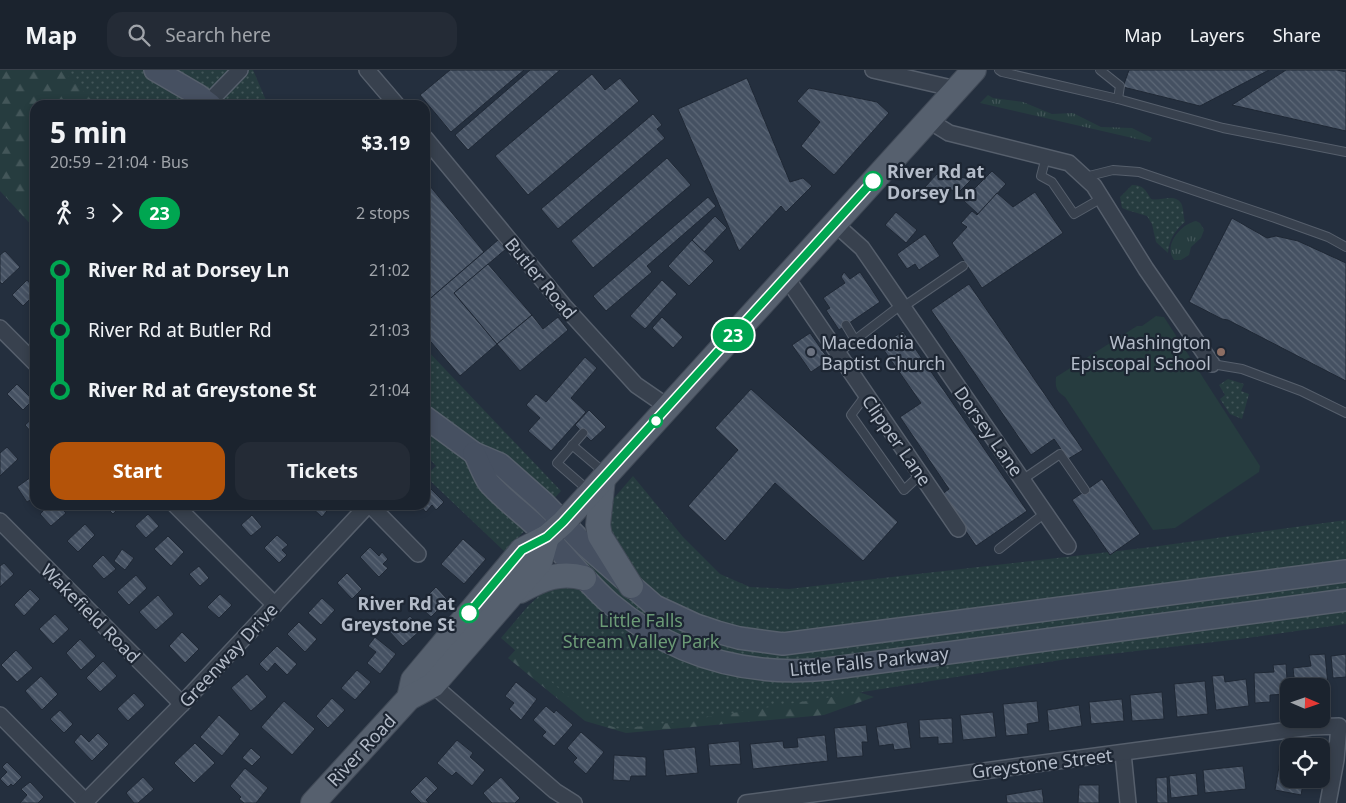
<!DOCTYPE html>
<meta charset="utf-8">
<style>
body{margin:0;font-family:"Noto Sans",sans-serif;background:#242b36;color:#f1f3f6;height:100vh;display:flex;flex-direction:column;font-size:19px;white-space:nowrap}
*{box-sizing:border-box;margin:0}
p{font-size:16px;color:#a0a4aa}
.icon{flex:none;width:28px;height:28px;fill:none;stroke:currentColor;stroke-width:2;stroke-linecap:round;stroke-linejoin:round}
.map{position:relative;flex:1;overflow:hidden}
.panel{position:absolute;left:30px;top:30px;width:400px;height:410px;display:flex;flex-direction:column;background:#1b232e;border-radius:15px;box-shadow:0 2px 8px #0003,0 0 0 1px #39404a}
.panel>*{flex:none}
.badge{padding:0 10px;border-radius:16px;font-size:18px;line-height:32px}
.needle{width:32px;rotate:92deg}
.tools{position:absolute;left:1280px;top:608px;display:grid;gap:10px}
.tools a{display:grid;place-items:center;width:50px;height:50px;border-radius:10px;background:#1b232e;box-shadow:0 2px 8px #0003,0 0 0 1px #39404a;font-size:25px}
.map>.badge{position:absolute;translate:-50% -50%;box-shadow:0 0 0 2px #fff}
.legs{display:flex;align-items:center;gap:8px;height:55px;padding:0 20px;font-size:16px}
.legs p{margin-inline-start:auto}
.summary{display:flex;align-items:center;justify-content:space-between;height:85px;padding:0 20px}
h1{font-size:28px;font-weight:700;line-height:38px}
.cta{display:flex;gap:10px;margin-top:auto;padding:10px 20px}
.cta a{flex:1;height:58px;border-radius:15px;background:#b45309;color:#fff;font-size:20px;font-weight:700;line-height:58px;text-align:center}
.cta a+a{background:#242b36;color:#f1f3f6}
ul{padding:0 20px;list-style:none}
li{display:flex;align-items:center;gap:18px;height:60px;font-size:19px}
li i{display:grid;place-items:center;width:8px;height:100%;margin:0 6px;background:currentColor}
li i::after{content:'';width:12px;height:12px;margin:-6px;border:4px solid;border-radius:50%;background:#1b232e}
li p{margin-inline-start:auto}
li:first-child i{background:linear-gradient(#0000 50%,currentColor 0)}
li:last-child i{background:linear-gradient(currentColor 50%,#0000 0)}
header{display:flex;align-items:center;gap:30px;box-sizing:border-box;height:70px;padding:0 25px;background:#1b232e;border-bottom:1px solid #39404a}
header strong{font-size:24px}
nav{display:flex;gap:28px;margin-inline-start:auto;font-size:18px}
.search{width:350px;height:45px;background:#242b36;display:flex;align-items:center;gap:12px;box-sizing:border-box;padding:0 18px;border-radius:15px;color:#a0a4aa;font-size:19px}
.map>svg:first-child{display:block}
</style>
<header>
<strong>Map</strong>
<div class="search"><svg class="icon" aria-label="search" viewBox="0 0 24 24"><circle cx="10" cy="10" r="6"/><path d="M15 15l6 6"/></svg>Search here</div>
<nav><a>Map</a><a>Layers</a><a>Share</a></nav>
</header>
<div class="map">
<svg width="1346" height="733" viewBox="0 0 1346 733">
<defs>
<pattern id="grass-tufts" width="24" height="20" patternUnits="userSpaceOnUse" patternTransform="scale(1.25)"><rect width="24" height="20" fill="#263c3f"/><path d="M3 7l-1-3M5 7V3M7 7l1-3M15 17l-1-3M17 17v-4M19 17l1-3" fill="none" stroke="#435659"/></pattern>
<pattern id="forest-firs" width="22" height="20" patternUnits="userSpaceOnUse" patternTransform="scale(1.25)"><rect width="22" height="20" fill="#263c3f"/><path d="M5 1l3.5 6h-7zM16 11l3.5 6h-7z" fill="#435659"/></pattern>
<pattern id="park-dots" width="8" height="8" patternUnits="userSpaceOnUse" patternTransform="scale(1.25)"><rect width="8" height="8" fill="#263c3f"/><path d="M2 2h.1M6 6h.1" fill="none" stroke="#435659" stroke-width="1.8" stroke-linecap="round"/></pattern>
<pattern id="building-back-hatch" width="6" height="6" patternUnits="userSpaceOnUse" patternTransform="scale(1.25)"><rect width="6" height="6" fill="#455162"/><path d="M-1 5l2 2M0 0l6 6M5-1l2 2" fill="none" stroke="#5d6877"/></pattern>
</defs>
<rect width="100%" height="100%" fill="#242f3e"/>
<g fill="url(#grass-tufts)">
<path d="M988 25 993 28 1023 32 1052 44 1073 43 1101 57 1132 58 1152 68 1150 72 980 33Z"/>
<path d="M1196 151 1200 153 1204 160 1201 168 1191 177 1189 185 1181 190H1174C1163 175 1181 154 1196 151Z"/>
</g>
<g fill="url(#forest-firs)">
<path d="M0 0H200L105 28 101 35H35V159L0 121Z"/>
<path d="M570 520 843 617 874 627 824 645 626 663 585 651 508 588Z"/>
</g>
<g fill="url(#park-dots)">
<path d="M62 0H253L268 35H107L92 30Z"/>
<path d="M1132 115C1144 115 1145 120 1151 129 1160 132 1176 122 1182 135 1184 141 1183 147 1185 152 1175 160 1169 170 1168 183L1156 172 1152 154 1147 146 1127 140 1122 138 1120 127Z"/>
<path d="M425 278 561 421 505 482 425 406 436 396 425 384Z"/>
<path d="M1228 309 1244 314 1241 321 1249 324 1242 349 1230 344 1220 329 1225 325 1219 315Z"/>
<path d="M633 406 683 467 720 504 750 517 789 519 909 505 1152 477 1346 450V554L1240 569 1067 589 677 652 619 659 596 651 501 568 528 536 602 467 608 435Z"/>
</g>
<path fill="#263c3f" d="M1156 246 1164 247 1260 396 1259 402 1175 458 1153 460 1065 327C1056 321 1055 317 1056 307L1137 256H1142Z"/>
<g fill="url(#building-back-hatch)" stroke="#1f2835">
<path d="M450 0H524L451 62 420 25Z"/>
<path d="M530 0H560L468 80 455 65Z"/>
<path d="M1129 0H1269L1200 36 1123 17Z"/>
<path d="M1286 0H1337L1346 2V61L1232 35Z"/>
<path d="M592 4 605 20 620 8 639 31 528 125 495 86Z"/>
<path d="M747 8 790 112 803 108 812 116 786 142 781 136 739 181 678 39Z"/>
<path d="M809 18 877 32 889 43 834 105 801 76 820 52 797 31Z"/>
<path d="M653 44 662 55 657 59 665 68 558 159 541 139Z"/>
<path d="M667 88 691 115 593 198 571 171Z"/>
<path d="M992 101 1006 114 978 144 963 130Z"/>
<path d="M937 104 972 109 960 121 925 117Z"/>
<path d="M425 110 484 182 425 233Z"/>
<path d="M1035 122 1063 163 982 218 952 173 967 157 961 153 972 141 977 145 997 123 1013 137Z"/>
<path d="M708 127 716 136 647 196 652 202 606 241 593 226Z"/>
<path d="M896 142 917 160 906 173 885 155Z"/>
<path d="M715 146 727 158 704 182 692 170Z"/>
<path d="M1232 148 1267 168 1276 166 1298 171 1346 193V311L1228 250 1222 249 1189 232Z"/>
<path d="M925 164 940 186 919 200 915 194 907 199 897 184Z"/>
<path d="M498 170 506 179 454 223 497 274 460 306 425 265V233Z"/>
<path d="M692 170 714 191 689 216 668 196Z"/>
<path d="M5 181 20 197 2 214 0 212V185Z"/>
<path d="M488 194 532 245 497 274 454 223Z"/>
<path d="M844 202 850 209 860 202 880 232 839 260 826 240 830 238 823 228 845 213 841 207Z"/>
<path d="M27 210 35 219V224L23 236 12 225Z"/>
<path d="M662 210 677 224 645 259 630 246Z"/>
<path d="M969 214 1083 380 1068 389 1054 369 1031 385 931 240Z"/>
<path d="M532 245 543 259 558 247 568 260 520 301 497 274Z"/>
<path d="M662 247 683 267 673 278 652 258Z"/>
<path d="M903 261 1027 441 976 476 941 425 949 419 900 347 921 333 881 276Z"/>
<path d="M810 263 829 290 811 302 792 275Z"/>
<path d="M585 287 597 298 571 328 586 342 551 381 528 361 540 348 526 335 536 324 546 332Z"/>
<path d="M17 314 33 330 23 340 7 324Z"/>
<path d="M751 319 898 452 863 491 775 413 725 471 688 436 738 380 715 358Z"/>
<path d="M589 340 606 357 591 371 575 355Z"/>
<path d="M35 346V366L25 355Z"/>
<path d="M7 377 18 389 0 406V383Z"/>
<path d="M31 407 35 413V427L27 432 17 417Z"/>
<path d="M1102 409 1140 464 1110 485 1072 430Z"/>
<path d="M429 417 444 432 436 440 432 435 426 442 420 435H425V421Z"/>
<path d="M49 435H58L66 443 51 456 40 444Z"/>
<path d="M104 435H122L113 444Z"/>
<path d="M311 435H330L331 436 322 447 310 436Z"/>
<path d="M148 444 159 456 146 468 135 456Z"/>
<path d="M252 445 262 457 251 466 241 455Z"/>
<path d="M85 454 95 465 78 482 67 471Z"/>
<path d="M277 465 288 475 282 480 287 485 279 493 264 478Z"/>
<path d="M168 466 184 482 171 496 154 479Z"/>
<path d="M463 469 486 489 464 514 441 494Z"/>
<path d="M370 477 379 486 382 482 388 489 383 494 388 498 379 507 360 487Z"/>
<path d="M122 479 134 488 125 500 114 491Z"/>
<path d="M103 485 116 499 104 509 92 496Z"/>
<path d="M4 493 14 504 0 517V496Z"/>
<path d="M199 496 209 508 200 516 189 504Z"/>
<path d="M347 503 362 519 352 529 337 513Z"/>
<path d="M136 505 147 518 129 535 117 522Z"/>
<path d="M436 517 448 530 431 547 418 535Z"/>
<path d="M30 519 40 529 24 546 14 535Z"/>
<path d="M220 524 232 535 219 548 207 537Z"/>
<path d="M158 525 174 544 156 560 139 542Z"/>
<path d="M322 528 335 540 321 555 308 543Z"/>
<path d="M55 544 69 559 53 574 39 559Z"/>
<path d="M410 546 422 559 403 576 387 559 394 552 398 557Z"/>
<path d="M299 552 317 569 305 582 287 564Z"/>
<path d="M182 562 199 579 185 593 169 576Z"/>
<path d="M375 567 396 584 380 604 367 593 376 582 368 576Z"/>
<path d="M80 569 96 586 81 600 66 583Z"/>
<path d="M277 576 297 594 287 605 275 593 267 602 259 594Z"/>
<path d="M16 580 33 598 17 612 1 595Z"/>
<path d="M1325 584 1329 625 1321 626V616H1295L1293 598 1311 596 1309 585Z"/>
<path d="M1346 584V607L1333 608 1331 586Z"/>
<path d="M103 591 117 606 100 622 86 608Z"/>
<path d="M1286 594 1288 624 1270 625V632L1255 633 1254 603 1274 602 1273 595Z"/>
<path d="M357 600 371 612 355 630 341 618Z"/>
<path d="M247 604 267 627 251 641 231 618Z"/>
<path d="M1224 605 1225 612 1246 609 1249 636 1216 640 1212 606Z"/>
<path d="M41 606 58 624 42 640 25 621Z"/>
<path d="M1205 611 1208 644 1177 647 1174 614Z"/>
<path d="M516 612 537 629 521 650 509 639 514 633 505 626Z"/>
<path d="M1162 622 1164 649 1132 651 1130 625Z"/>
<path d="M134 623 145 635 128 651 117 639Z"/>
<path d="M332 628 345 640 328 658 316 646Z"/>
<path d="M1122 629 1124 651 1091 654 1089 632Z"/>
<path d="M284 631 315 659 292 685 261 657Z"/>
<path d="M1037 631 1039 652 1027 654 1028 664 1006 666 1003 634Z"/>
<path d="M1079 635 1082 656 1049 661 1047 640Z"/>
<path d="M546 636 554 643 556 640 573 655 554 676 542 666 546 662 533 650Z"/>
<path d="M60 640 73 654 64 663 50 649Z"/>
<path d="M993 642 996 667 963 670 960 645Z"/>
<path d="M219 645 240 664 222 686 200 667Z"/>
<path d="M952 648 953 673 938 674V667L920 668 919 650Z"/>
<path d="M907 652 911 678 894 680 893 674 879 676 876 657Z"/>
<path d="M866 655 868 672H862L863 686 837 688 834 658Z"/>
<path d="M581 662 604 682 586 704 573 692 577 688 567 678Z"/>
<path d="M98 663 109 674 92 691 74 672 81 664 89 672Z"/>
<path d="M825 665 828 691 753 699 750 674 783 671 784 678 798 677 797 668Z"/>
<path d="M457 670 473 683 470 687 485 700 472 716 456 702 452 706 437 693Z"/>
<path d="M739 671 741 694 710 696 708 674Z"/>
<path d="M195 673 215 693 194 713 174 693Z"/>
<path d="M695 677 698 703 666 706 663 680Z"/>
<path d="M251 678 261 687 252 696 242 688Z"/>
<path d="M614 685 646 687V706H631L630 711 613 710Z"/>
<path d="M1280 691 1289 693V709H1304L1301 725 1275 720Z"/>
<path d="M7 692 22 707 13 716 11 714 8 717 0 709 7 702 2 697Z"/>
<path d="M1243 696 1246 719 1205 723 1203 700Z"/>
<path d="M245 698 268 718 256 733H244L239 729 241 727 230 716Z"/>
<path d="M1196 703 1198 725 1171 728 1169 706Z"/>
<path d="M426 706 438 718 426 730 429 733H421L410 722Z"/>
<path d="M143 707 154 719 138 733H134L126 723Z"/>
<path d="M501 707 520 728 515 733H492L483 723Z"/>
<path d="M1167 707 1168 733H1157L1156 708Z"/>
<path d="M30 712 44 727 38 733H20L27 725 21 719Z"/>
<path d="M1079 715H1099V733H1078Z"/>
<path d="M1042 719 1044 733H1007L1006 725Z"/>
</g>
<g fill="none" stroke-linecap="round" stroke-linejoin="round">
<defs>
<g id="service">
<path d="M999 0 1002 2 1118 29 1223 58 1346 82"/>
<path d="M1100 0 1120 16 1118 29"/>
<path d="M1046 87 1041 106 1052 112 1074 144 1102 128"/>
<path d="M1085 107 1113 100 1139 102 1275 148 1328 167 1346 177"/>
<path d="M903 237 963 196"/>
<path d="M846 255 855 270"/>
<path d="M838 283 901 235"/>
<path d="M1212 294 1242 299 1301 321 1346 343"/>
<path d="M866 325 851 345 904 420 921 404"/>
<path d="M583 363 557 393 588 420"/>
<path d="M572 375 605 403"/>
<path d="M1022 410 1060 384 1085 420"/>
<path d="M999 479 1045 443"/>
</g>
<g id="minor">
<path d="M367 0 397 35"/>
<path d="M873 0 956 19"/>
<path d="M208 33 240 0"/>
<path d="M928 50 949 63 1069 93 1094 116 1146 199 1212 294"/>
<path d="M425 68 564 236 636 315 668 337"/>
<path d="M834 153 862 178 1068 476"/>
<path d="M786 207 958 459"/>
<path d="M0 258 35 293"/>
<path d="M175 435 275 535"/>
<path d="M370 435 418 484"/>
<path d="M0 451 182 634"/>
<path d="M433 615 555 721 574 733"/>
<path d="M0 645 87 733"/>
<path d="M1123 683 1128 733"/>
<path d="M84 733 182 634 368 435"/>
<path d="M746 733 1311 657 1339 656 1336 690 1328 733"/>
</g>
<g id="secondary">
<path d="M155 0 198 25 211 35"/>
<path d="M425 347 474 383 500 394 543 432 585 475 655 536 696 555 717 562 739 568 783 574 1346 501"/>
<path d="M474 383C479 392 483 405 489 413 507 433 530 448 548 468 569 490 588 514 611 534 674 587 746 607 827 599L1346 530"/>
</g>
<g id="primary">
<path d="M603 409 598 455 600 466 631 516"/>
<path d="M520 521C542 509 560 501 584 508"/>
<path d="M409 628 413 610 522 480 547 467 563 453 974 0"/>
<path d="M313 733 409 628 433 615 540 492 547 467"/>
</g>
</defs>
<use href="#service" stroke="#565f6c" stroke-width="10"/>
<use href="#minor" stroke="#565f6c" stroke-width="18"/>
<use href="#secondary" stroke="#565f6c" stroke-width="24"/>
<use href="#primary" stroke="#414a57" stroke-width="26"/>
<use href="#service" stroke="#38414e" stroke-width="8"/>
<use href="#minor" stroke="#38414e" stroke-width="15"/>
<use href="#secondary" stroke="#465061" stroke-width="21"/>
<use href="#primary" stroke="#56606e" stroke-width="24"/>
</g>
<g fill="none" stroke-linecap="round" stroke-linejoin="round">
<defs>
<path id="line-1" d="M469 543 522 480 547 467 563 452 873 111"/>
</defs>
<use href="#line-1" stroke="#fff" stroke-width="11"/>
<use href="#line-1" stroke="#00a651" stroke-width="8"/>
</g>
<g fill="#fff" stroke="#00a651" stroke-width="2.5">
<circle cx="873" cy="111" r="9"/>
<circle cx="656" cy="351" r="6"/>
<circle cx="469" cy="543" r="9"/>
</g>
<circle fill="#6b7280" stroke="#1d2633" stroke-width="2" cx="811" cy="282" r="5"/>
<circle fill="#8d6e63" stroke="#1d2633" stroke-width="2" cx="1221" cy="282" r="5"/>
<g text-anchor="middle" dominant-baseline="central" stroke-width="4.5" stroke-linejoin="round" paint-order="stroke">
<g font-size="18" font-weight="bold" fill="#b4bcc9" stroke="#1d2633" text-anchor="start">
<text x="887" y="101">River Rd at<tspan x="887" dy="21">Dorsey Ln</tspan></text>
<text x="455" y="533" text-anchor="end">River Rd at<tspan x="455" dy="21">Greystone St</tspan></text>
</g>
<g font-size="18" fill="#b4bcc9" stroke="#1d2633">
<text transform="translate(541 208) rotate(50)">Butler Road</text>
<text transform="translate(989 361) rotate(55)">Dorsey Lane</text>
<text transform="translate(897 370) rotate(55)">Clipper Lane</text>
<text transform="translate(91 543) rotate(45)">Wakefield Road</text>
<text transform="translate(228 585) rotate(-47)">Greenway Drive</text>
<text transform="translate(869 591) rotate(-6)">Little Falls Parkway</text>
<text transform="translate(361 680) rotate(-47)">River Road</text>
<text transform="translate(1042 693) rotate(-7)">Greystone Street</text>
</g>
<g font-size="18" fill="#b4bcc9" stroke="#1d2633" text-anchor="start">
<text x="821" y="272">Macedonia<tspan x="821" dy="21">Baptist Church</tspan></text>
<text x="1211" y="272" text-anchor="end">Washington<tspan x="1211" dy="21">Episcopal School</tspan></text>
</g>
<g font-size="18" fill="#6b9a76" stroke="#1d2633">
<text x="641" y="550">Little Falls<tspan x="641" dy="21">Stream Valley Park</tspan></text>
</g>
</g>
</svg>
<div class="tools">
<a><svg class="needle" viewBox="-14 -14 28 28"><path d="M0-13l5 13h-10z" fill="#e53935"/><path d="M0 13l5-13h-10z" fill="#a0a4aa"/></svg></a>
<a><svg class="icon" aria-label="locate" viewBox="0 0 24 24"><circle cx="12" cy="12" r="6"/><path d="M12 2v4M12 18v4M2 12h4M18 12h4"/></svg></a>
</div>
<b class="badge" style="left:733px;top:265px;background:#00a651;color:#fff">23</b>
<section class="panel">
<div class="summary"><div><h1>5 min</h1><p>20:59 – 21:04 · Bus</p></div><b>$3.19</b></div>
<div class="legs"><svg class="icon" aria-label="walk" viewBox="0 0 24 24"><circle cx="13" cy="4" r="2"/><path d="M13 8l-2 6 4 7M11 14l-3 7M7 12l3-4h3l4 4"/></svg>3<svg class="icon" aria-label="forward" viewBox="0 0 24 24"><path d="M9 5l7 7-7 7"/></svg><b class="badge" style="background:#00a651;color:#fff">23</b><p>2 stops</p></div>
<ul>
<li><i style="color:#00a651"></i><b>River Rd at Dorsey Ln</b><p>21:02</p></li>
<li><i style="color:#00a651"></i><span>River Rd at Butler Rd</span><p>21:03</p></li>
<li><i style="color:#00a651"></i><b>River Rd at Greystone St</b><p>21:04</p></li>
</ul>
<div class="cta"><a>Start</a><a>Tickets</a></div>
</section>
</div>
